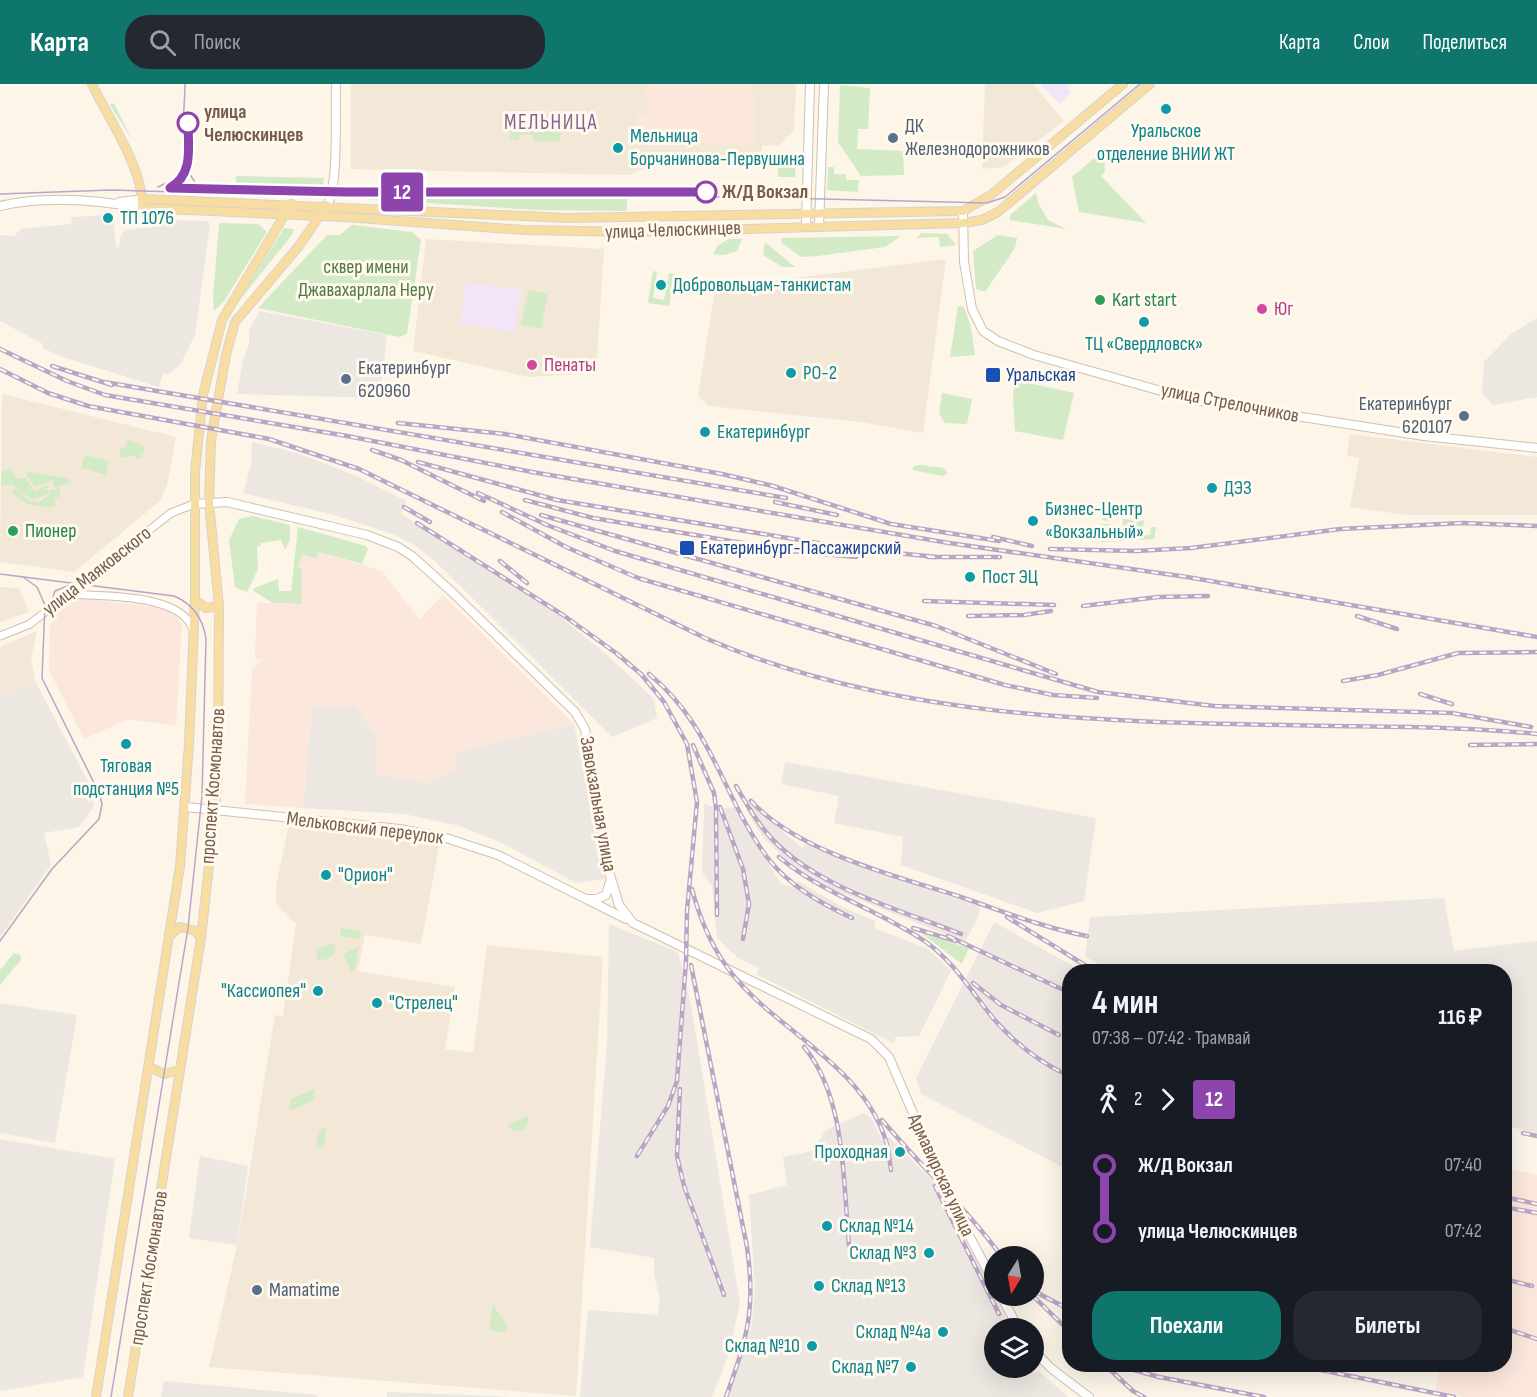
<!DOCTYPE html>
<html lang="ru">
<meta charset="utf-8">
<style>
body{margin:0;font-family:"Sofia Sans Condensed",sans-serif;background:#242831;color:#f1f3f6;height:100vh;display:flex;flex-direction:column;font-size:22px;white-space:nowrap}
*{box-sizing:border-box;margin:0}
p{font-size:20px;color:#9ea1a6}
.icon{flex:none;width:33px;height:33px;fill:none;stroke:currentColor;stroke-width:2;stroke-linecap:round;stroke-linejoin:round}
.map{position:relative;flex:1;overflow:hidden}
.details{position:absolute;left:1062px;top:880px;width:450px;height:408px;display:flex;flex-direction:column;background:#171b24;border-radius:24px;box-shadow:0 6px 24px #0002}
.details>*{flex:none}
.badge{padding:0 12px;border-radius:4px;font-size:21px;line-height:39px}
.needle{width:39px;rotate:191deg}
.buttons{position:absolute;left:984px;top:1162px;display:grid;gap:12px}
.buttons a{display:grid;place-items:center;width:60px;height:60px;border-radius:50%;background:#171b24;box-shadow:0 6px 24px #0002;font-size:30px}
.map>.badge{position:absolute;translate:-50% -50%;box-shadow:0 0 0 3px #fff}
.legs{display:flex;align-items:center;gap:9px;height:66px;padding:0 30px;font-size:20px}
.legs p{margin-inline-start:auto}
.headline{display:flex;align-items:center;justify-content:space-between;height:102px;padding:0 30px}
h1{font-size:33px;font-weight:700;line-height:45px}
.cta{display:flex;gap:12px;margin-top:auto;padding:12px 30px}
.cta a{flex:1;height:69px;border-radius:24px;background:#0f766e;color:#fff;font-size:24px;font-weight:700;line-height:69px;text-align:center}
.cta a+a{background:#242831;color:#f1f3f6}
ul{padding:0 30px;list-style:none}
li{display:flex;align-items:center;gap:21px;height:66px;font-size:22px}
li i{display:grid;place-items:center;width:9px;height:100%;margin:0 8px;background:currentColor}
li i::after{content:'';width:15px;height:15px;margin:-8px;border:4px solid;border-radius:50%;background:#171b24}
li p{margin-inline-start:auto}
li:first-child i{background:linear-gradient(#0000 50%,currentColor 0)}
li:last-child i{background:linear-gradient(currentColor 50%,#0000 0)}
header{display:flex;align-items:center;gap:36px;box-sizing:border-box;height:84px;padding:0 30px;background:#0f766e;color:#fff}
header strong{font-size:28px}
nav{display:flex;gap:33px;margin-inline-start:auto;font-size:21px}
.search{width:420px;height:54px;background:#242831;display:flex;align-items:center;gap:15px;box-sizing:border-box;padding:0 21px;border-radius:24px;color:#9ea1a6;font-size:22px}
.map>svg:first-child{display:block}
</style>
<header>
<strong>Карта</strong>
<div class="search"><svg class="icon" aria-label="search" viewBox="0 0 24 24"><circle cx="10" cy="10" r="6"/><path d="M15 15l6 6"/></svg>Поиск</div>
<nav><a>Карта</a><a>Слои</a><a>Поделиться</a></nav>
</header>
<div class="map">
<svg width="1537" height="1313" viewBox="0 0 1537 1313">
<rect width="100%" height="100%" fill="#fcf5e8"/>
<g fill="#f3e8d7">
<path d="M351 0H796L794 46 779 61 762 62 761 75 670 72 630 91 351 85Z"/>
<path d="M985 0H1033L1064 37 1004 83 982 85Z"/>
<path d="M426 155 604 165 596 289 529 293 413 267Z"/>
<path d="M946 175 923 349 861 338 708 322 698 311 714 212 721 203Z"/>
<path d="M2 310 176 353 167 401 160 417 74 488 0 478Z"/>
<path d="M1350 350 1537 373V431H1406L1350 423 1359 374 1347 372Z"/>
<path d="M0 503 19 504 29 528 0 538Z"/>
<path d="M37 547 31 574 35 597 0 612V563Z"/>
<path d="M289 740 439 762 421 860 365 851 358 887 455 903 445 965 473 969 487 861 603 873 576 1312 209 1283 237 1162 275 931 283 932 296 840 276 820V802Z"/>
</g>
<g fill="#fce7dc">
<path d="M646 0 753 1 756 60 635 58V31L647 30Z"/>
<path d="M319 468 382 487 419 535 443 511 574 640 455 670 459 685 428 699 376 690 377 653 312 623 303 724 245 720 252 585 261 576 255 575 257 519 301 520 298 483 302 471Z"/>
<path d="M78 514 155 523 174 530 182 539 176 642 128 635 84 655 49 586 50 541 59 525Z"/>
<path d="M1505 1085 1537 1091V1313H1463L1435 1307 1441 1281H1504Z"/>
</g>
<g fill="#ede7e1">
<path d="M113 131 116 163H119L120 153 125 146 153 143 168 136 207 137 210 141 195 251 180 281 167 291 163 289 159 303 63 273 42 264 43 260 0 237V151L14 152 21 145 71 140 72 133Z"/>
<path d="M260 227 387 251 380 314 237 310 243 276 249 260V246Z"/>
<path d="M1537 234V313L1493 321 1482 309 1484 278 1511 250Z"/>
<path d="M252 358 297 369 354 391 406 417 401 430 557 530 607 571 654 615 657 634 612 653 436 478 413 460 392 450 334 431 243 409 251 381Z"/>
<path d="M35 597 93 707 94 722 79 743 44 749 51 781 0 853V612Z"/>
<path d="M354 622 377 653 376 690 428 699 458 685 454 670 574 640 605 795 576 799 502 759 460 742 404 730 303 724 312 623Z"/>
<path d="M785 678 1096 734 1084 817 1037 829 901 781 903 753 834 739 839 712 781 700Z"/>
<path d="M704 720 721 725 734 723 781 800 792 803 798 797 844 824 875 837V844L928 865 951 887 919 952 896 953 893 959 756 890 759 884 738 874 717 854 712 802 702 788Z"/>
<path d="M752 721 802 764 807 759 845 777 980 822 979 832 965 858 832 805 786 776 762 752 746 726Z"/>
<path d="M1444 814 1454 867 1537 857V1049L1505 1042 1504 888H1112L1085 872 1090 833Z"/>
<path d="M994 838 1084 888H1070L1069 1086 921 1010 916 994Z"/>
<path d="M609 840 678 868 691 922 740 1219 728 1272 712 1313H580L588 1226 658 1231 660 1214 654 1191V1174L590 1163 607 960Z"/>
<path d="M0 919 77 931 55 1059 0 1049Z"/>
<path d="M864 1029 872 1035 882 1056 889 1053 939 1103 949 1123 1011 1245H994V1284H1031L1034 1289 1039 1287 1068 1313H727L751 1245 755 1205 749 1111 787 1101 783 1073 812 1067 826 1046Z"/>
<path d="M0 1055 115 1075 83 1293 0 1307Z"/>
<path d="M200 1072 248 1082 237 1161 189 1154Z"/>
<path d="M164 1297 318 1311 317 1313H161Z"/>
<path d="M387 1308 494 1312 509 1313H387Z"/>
</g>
<g fill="#f2e5f8">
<path d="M1040 0H1071L1067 4 1071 8 1060 20Z"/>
<path d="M466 198 521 206 514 248 460 240Z"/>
</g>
<g fill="#d3eac6">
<path d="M840 1 870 4 868 45H858L857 65 903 67 904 91 861 92 838 58Z"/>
<path d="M114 19 131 54 110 21Z"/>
<path d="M512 26 529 27 535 33 509 34Z"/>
<path d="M509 37 561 38 560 58 533 57V51H519V56L510 55Z"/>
<path d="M1104 66 1105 88 1101 92 1146 139 1079 128 1072 93Z"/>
<path d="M789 75H796L795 93H778V83Z"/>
<path d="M828 83H834V90H846V96H859L858 108 827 106Z"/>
<path d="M236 92 324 94 322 106 317 109 217 104 215 100H236Z"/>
<path d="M348 101 627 108V127L535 126 366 115 365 108 349 107Z"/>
<path d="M1036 109 1039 121 1048 136 1066 145 1010 136V131Z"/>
<path d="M219 139 258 140 267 148 224 217 214 227 213 215Z"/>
<path d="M352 141 412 148 421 156 407 250 399 253 258 224 327 151H340Z"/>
<path d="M284 144 294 145 292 151 238 218Z"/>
<path d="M922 149 947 150 956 161 940 163 939 153 916 154Z"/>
<path d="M998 151 1017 154 1015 164 985 208 976 205 973 167Z"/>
<path d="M901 152 885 163 817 172 801 173 781 158 782 154Z"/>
<path d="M729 155H742L737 167 724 171 713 170 718 161Z"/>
<path d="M765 158 795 183H782L763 171Z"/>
<path d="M653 187 657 188 653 214 664 216 669 189 674 190 669 222 648 219Z"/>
<path d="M528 206 548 210 541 245 521 241Z"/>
<path d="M958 222 964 223 971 243 975 271 950 273Z"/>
<path d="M1015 296 1074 309 1063 356 1015 347 1013 312Z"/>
<path d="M942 309 972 315 967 340 945 339 939 330Z"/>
<path d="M130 356 144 363 145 369 141 370 142 374 137 375 134 371 121 374 119 365 127 362 126 357Z"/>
<path d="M85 371 109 377 106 391 81 384Z"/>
<path d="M919 381 944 384 947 389 944 392 912 386 914 382Z"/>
<path d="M10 384 16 394H26L34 407 47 401 48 410 32 416 12 400 1 402V388Z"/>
<path d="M30 387C34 389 65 394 69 394L70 399 55 404 53 396 35 403 26 390Z"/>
<path d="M61 404 59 413 55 414 56 421 51 424 27 420 12 409 13 405 19 406 27 416 37 419 48 412 50 406Z"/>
<path d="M1104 422 1136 425 1134 430 1112 428 1110 437 1102 436Z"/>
<path d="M253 432 290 441V456L285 466 281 456 261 459 260 462 257 463 258 485 247 508 235 503 229 456 239 435Z"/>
<path d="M1123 435 1144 437 1143 445 1122 446Z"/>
<path d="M1101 440H1110L1111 453 1150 451 1151 443H1156L1154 455 1101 458Z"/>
<path d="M298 443 366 462 368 465 362 480 319 468 316 474 302 471 298 483 302 486 301 520 273 519 253 507 254 504 278 495 279 507H291Z"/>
<path d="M341 844 361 847 360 855 340 852Z"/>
<path d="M921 849 969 864 962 880Z"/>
<path d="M330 860 336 861 334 871 324 876 317 875V866Z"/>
<path d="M359 862 355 886 351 888 343 870Z"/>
<path d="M14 869 20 871 21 876 0 901V886Z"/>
<path d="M315 1005 313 1017 289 1027 291 1015Z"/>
<path d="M528 1032 529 1039 523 1047H514L507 1041Z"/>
<path d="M327 1043 324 1062 316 1065 319 1046Z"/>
<path d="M493 1221 507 1240 506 1249 489 1246Z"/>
</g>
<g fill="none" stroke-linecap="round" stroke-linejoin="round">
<defs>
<g id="tertiary">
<path d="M67 510C99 512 183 509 193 546"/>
<path d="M0 552 30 540 171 429 194 420"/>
</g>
<g id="secondary">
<path d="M119 118 143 115"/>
<path d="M327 121C339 104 335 24 336 0"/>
<path d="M0 122C45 111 98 116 142 124"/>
<path d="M963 127 964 178 972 225 983 247 998 257 1034 271 1193 316 1424 352 1537 364"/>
<path d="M806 142 810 0"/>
<path d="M819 142 824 0"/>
<path d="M194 420 227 418 367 451 398 463 412 472 453 509 575 628 585 645 610 791 619 821 633 839 871 955 889 973 947 1109 994 1199"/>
<path d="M186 723 399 745 443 753 498 771 626 835"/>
<path d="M588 815H597L606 811 610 798"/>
<path d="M1001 1212 1019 1245"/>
<path d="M1034 1267 1052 1285 1089 1313"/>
</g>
<g id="primary">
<path d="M92 0C108 34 145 87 142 124L345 133 524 146 633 148 963 139 982 136 998 128 1150 0"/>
<path d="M143 115 567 134 963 127 991 111 1123 0"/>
<path d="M195 516 206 524 219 522"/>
<path d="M169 852 180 843 196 847 201 854"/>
<path d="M149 983 164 990 180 986"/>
<path d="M96 1313 180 782 189 660 195 516V388L203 311 222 236 291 120"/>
<path d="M128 1313 201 854 215 727 218 689 219 522 209 418 211 356 226 271 235 238 299 162 327 121"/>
</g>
</defs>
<use href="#tertiary" stroke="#cebeae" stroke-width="9"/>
<use href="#secondary" stroke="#d3c0ae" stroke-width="10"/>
<use href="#primary" stroke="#d9d2cd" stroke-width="10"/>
<use href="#tertiary" stroke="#fff" stroke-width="7"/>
<use href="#secondary" stroke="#fff" stroke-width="8"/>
<use href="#primary" stroke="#f8dda3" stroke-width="8"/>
<g stroke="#b9a6c6" stroke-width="1.5">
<path d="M185 0C185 32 173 96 210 109"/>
<path d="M158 103 177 94 185 77"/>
<path d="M0 110 111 106 332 113H741L987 119 1005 113 1140 0"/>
<path d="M0 490 174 512C193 520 203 534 206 555L202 712 188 844 111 1313"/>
<path d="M48 528 55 507 70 501"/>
<path d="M0 857 52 785 99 735 102 720 99 709 42 594 45 521 37 503 23 493"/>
</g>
<defs>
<g id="rail">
<path d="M0 265 67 297 105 311 347 352 532 388 949 459 1187 493 1537 553"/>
<path d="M52 282 112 301"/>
<path d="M0 285 48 309 88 322 269 355 359 385 705 554C899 639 1125 638 1333 642 1401 643 1469 643 1537 650"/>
<path d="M104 298 786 414"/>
<path d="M398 339 505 350 722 390 773 402 891 440 999 457"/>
<path d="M372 366 401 376 484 417"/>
<path d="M418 378 557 416 848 464 936 473"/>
<path d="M478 409 547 441 615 467 1098 608 1214 622 1452 629 1531 643"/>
<path d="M525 416 593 434 791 467 856 473"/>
<path d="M775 418 837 431"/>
<path d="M404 423 430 438"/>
<path d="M502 428 566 463 638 494 1005 601 1053 611 1097 614"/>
<path d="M541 431 936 542 1056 590"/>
<path d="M417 439 563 531 616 569 641 590 664 618 687 660 697 718 687 827 686 877 677 997 668 1022 637 1072"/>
<path d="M993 453 1032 462"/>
<path d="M1050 465 1136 467 1191 464 1340 445 1463 439 1537 442"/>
<path d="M928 473H1000"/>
<path d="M500 477 527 499"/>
<path d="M924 517 1054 521"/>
<path d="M1083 522 1158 513 1208 512"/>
<path d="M968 532 1024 531 1051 527"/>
<path d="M1357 532 1397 545"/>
<path d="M649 590C712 641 722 712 767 773 788 801 820 819 852 834"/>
<path d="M1343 597 1378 591 1458 569 1537 568"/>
<path d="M1420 610 1452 620"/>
<path d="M693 661 714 709 716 724 717 831"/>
<path d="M1470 661 1537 660"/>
<path d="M736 702C745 717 754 734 766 748 810 802 898 825 961 850"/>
<path d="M751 717C798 768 896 792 961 813 1002 827 1044 844 1087 852"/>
<path d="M720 723 743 785 749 820 743 855"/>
<path d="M779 773C823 810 879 826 926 858 955 879 971 907 993 934 1012 956 1035 975 1061 988"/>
<path d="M692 805C700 836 713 866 733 891 779 948 860 980 885 1054 889 1064 889 1075 891 1086"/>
<path d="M1007 833 1096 888"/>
<path d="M913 844 956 857"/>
<path d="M948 852 1070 909"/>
<path d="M691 881 747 1163C756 1226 747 1254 726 1313"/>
<path d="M973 899 1001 921 1059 951"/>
<path d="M804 963C846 1013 843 1097 849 1161"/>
<path d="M680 1005 677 1072 684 1102 724 1211"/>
<path d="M882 1036C921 1082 966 1124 1002 1173"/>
<path d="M1523 1049 1537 1052"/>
<path d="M935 1102 999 1230"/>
<path d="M1504 1113 1537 1120"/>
<path d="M1504 1123 1537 1129"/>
<path d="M1504 1195 1532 1202"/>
<path d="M1034 1207 1070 1226"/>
<path d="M1033 1212 1070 1248"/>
<path d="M1504 1244 1537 1255"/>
<path d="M1105 1281 1133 1307 1144 1313"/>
<path d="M1116 1281 1159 1293 1264 1313"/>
<path d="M1296 1281 1454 1313"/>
</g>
</defs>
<use href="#rail" stroke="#b9a6c6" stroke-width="4.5"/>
<use href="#rail" stroke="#fff9ee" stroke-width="2" stroke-dasharray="7" stroke-linecap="butt"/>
</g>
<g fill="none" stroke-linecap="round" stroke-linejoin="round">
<defs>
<path id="line-1" d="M188 39C188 63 194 90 170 104L346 108H706"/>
</defs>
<use href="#line-1" stroke="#fff" stroke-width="14"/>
<use href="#line-1" stroke="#8e44ad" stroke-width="9"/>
</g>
<g fill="#0f9aa8" stroke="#fff9ee" stroke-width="2">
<circle cx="1166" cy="25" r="6"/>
<circle cx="618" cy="64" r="6"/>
<circle cx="108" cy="134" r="6"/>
<circle cx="661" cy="201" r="6"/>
<circle cx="1144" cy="238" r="6"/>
<circle cx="791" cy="289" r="6"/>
<circle cx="705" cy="348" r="6"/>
<circle cx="1212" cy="404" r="6"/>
<circle cx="1033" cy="437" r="6"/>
<circle cx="970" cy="493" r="6"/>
<circle cx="126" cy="660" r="6"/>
<circle cx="326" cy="791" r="6"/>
<circle cx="318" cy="907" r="6"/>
<circle cx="377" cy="919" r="6"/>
<circle cx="900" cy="1068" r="6"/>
<circle cx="827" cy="1142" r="6"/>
<circle cx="929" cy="1169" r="6"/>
<circle cx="819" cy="1202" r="6"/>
<circle cx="943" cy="1248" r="6"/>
<circle cx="812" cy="1262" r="6"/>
<circle cx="911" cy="1283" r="6"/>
</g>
<g fill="#fff" stroke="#8e44ad" stroke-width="3">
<circle cx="188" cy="39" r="10"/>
<circle cx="706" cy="108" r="10"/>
</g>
<g fill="#5c6f8a" stroke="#fff9ee" stroke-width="2">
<circle cx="893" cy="54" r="6"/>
<circle cx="346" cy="295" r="6"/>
<circle cx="1464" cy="332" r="6"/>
<circle cx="257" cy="1206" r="6"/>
</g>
<g fill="#2e9e5b" stroke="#fff9ee" stroke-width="2">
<circle cx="1100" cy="216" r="6"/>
<circle cx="13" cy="447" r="6"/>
</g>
<g fill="#d1479c" stroke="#fff9ee" stroke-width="2">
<circle cx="1262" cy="225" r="6"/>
<circle cx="532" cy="281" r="6"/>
</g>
<g fill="#1a4fb4" stroke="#fff9ee" stroke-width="2">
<rect x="985" y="283" width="16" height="16" rx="3"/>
<rect x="679" y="456" width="16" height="16" rx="3"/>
</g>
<g text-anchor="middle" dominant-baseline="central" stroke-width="6" stroke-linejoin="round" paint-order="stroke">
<g font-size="20" font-weight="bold" fill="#765d4c" stroke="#fff9ee" text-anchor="start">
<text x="204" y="28">улица<tspan x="204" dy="23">Челюскинцев</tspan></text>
<text x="722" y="108">Ж/Д Вокзал</text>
</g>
<g font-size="20" fill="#4e5e75" stroke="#fff9ee" text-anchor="start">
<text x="905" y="42">ДК<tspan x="905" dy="23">Железнодорожников</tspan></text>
<text x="358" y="284">Екатеринбург<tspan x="358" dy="23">620960</tspan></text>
<text x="1452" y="320" text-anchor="end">Екатеринбург<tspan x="1452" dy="23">620107</tspan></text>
<text x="269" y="1206">Mamatime</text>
</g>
<g font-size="20" fill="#0d838f" stroke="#fff9ee" text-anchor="start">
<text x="1166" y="47" text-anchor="middle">Уральское<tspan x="1166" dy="23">отделение ВНИИ ЖТ</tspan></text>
<text x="630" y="52">Мельница<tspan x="630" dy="23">Борчанинова-Первушина</tspan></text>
<text x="120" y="134">ТП 1076</text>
<text x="673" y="201">Добровольцам-танкистам</text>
<text x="1144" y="260" text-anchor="middle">ТЦ «Свердловск»</text>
<text x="803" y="289">РО-2</text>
<text x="717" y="348">Екатеринбург</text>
<text x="1224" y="404">ДЭЗ</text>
<text x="1045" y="425">Бизнес-Центр<tspan x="1045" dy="23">«Вокзальный»</tspan></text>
<text x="982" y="493">Пост ЭЦ</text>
<text x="126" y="682" text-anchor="middle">Тяговая<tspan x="126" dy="23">подстанция №5</tspan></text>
<text x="338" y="791">"Орион"</text>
<text x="306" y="907" text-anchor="end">"Кассиопея"</text>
<text x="389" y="919">"Стрелец"</text>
<text x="888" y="1068" text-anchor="end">Проходная</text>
<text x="839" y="1142">Склад №14</text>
<text x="917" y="1169" text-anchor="end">Склад №3</text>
<text x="831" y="1202">Склад №13</text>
<text x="931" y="1248" text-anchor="end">Склад №4а</text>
<text x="800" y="1262" text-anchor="end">Склад №10</text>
<text x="899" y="1283" text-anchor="end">Склад №7</text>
</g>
<g font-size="20" fill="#765d4c" stroke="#fff9ee">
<text transform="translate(673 146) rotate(-2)">улица Челюскинцев</text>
<text transform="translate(1230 319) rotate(11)">улица Стрелочников</text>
<text transform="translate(97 487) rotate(-38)">улица Маяковского</text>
<text transform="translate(213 702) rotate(-86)">проспект Космонавтов</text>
<text transform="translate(598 720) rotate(80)">Завокзальная улица</text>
<text transform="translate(365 744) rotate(7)">Мельковский переулок</text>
<text transform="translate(941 1091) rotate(65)">Армавирская улица</text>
<text transform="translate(149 1184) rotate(-81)">проспект Космонавтов</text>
</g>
<g font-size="20" fill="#527b44" stroke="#fff9ee">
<text x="366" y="183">сквер имени<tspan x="366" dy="23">Джавахарлала Неру</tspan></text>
</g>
<g font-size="20" fill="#27864d" stroke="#fff9ee" text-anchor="start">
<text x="1112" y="216">Kart start</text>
<text x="25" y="447">Пионер</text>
</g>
<g font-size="20" fill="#b23c85" stroke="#fff9ee" text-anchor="start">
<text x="1274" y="225">Юг</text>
<text x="544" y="281">Пенаты</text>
</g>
<g font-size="20" fill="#164399" stroke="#fff9ee" text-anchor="start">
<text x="1006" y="291">Уральская</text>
<text x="700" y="464">Екатеринбург-Пассажирский</text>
</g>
<g font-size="21" letter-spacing="1.5" fill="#856492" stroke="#fff9ee">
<text x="551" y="38">МЕЛЬНИЦА</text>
</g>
</g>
</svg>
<div class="buttons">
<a><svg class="needle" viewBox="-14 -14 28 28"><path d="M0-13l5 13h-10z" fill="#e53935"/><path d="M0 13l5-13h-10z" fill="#9ea1a6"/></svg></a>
<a><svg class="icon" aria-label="layers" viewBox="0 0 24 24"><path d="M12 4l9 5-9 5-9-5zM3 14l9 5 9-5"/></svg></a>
</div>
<b class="badge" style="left:402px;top:108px;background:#8e44ad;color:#fff">12</b>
<section class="details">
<div class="headline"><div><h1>4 мин</h1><p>07:38 – 07:42 · Трамвай</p></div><b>116 ₽</b></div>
<div class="legs"><svg class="icon" aria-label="walk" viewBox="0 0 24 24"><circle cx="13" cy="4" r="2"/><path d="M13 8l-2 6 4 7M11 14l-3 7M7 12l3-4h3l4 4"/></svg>2<svg class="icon" aria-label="forward" viewBox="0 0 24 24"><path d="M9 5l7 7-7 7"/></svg><b class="badge" style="background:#8e44ad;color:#fff">12</b></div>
<ul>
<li><i style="color:#8e44ad"></i><b>Ж/Д Вокзал</b><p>07:40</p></li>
<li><i style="color:#8e44ad"></i><b>улица Челюскинцев</b><p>07:42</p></li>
</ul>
<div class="cta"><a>Поехали</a><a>Билеты</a></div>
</section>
</div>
